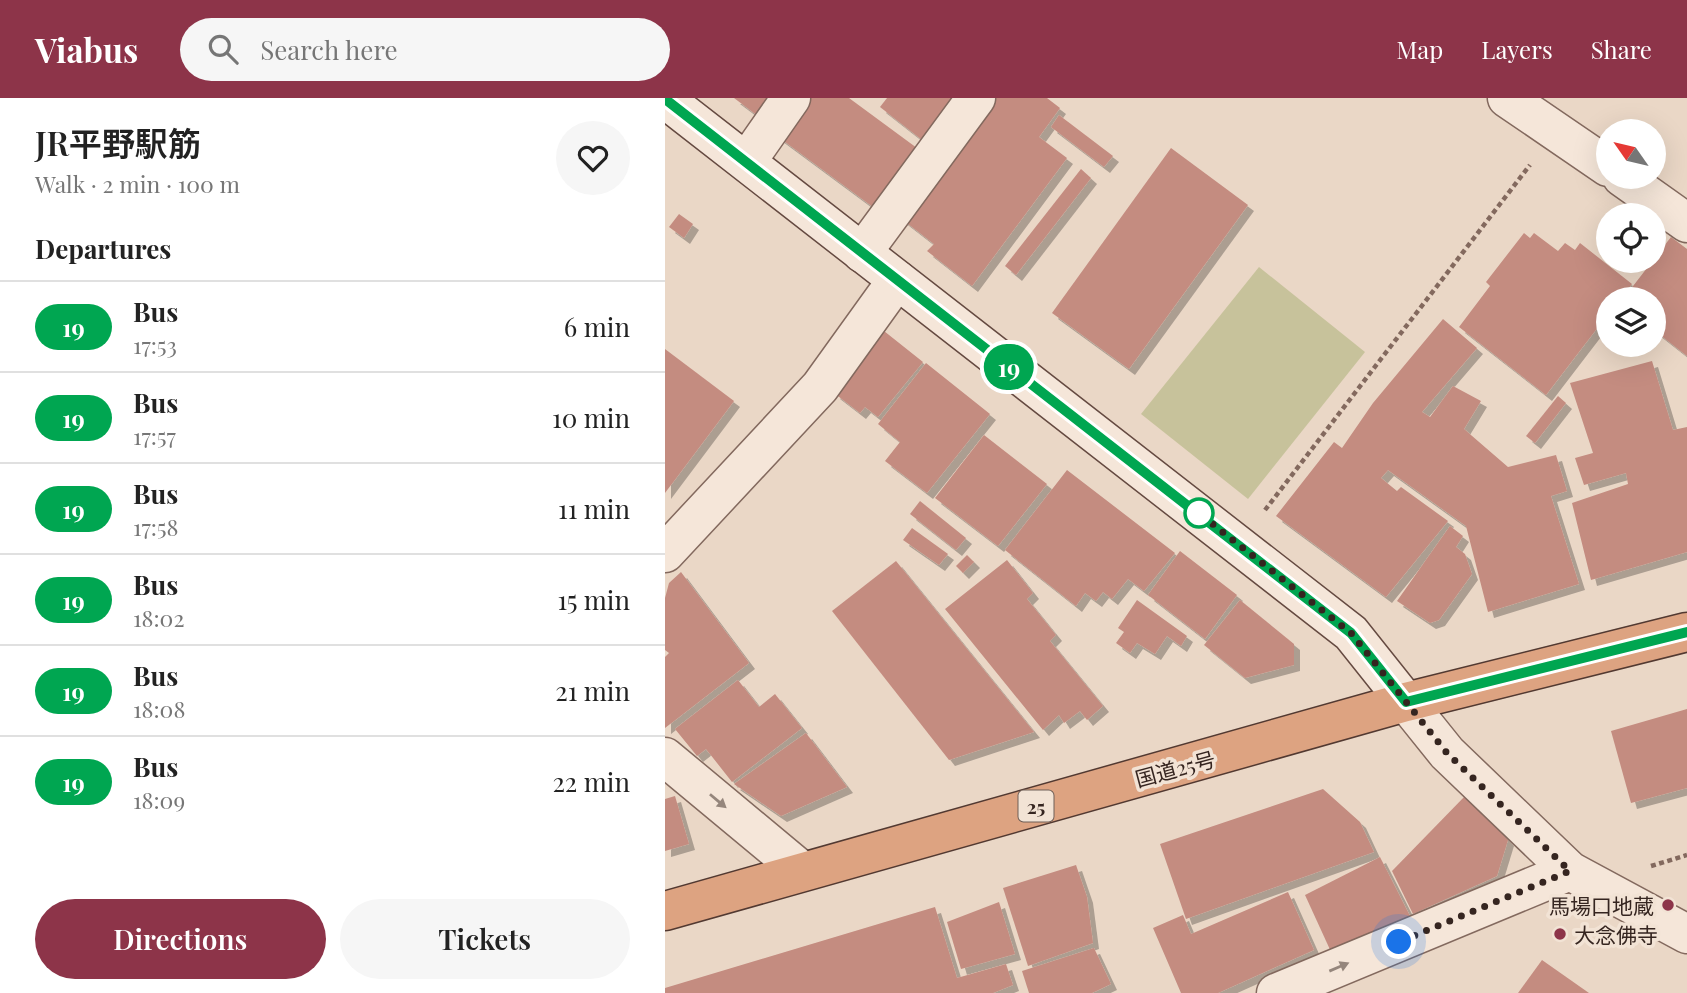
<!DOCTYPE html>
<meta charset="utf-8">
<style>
body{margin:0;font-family:"Playfair Display","Noto Sans JP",serif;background:#f6f6f6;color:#222;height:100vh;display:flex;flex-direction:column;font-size:26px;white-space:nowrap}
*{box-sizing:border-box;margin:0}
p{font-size:23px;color:#767676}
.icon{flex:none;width:38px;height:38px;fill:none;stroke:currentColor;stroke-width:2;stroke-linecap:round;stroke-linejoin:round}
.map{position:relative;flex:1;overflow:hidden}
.side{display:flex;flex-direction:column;background:#fff;width:665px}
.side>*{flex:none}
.badge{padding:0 14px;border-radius:23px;font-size:24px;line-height:46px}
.needle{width:46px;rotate:304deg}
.fabs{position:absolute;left:931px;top:21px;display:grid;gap:14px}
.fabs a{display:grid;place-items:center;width:70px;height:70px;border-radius:50%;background:#fff;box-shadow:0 7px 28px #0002;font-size:35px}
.you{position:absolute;width:35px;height:35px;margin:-18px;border:5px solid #fff;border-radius:50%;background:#1a73e8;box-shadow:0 0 0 10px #1a73e833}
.map>.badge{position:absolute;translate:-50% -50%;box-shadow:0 0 0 4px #fff}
h2{padding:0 35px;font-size:26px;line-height:63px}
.round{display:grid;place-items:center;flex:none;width:74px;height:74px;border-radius:37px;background:#f6f6f6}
.headline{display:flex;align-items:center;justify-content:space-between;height:119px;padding:0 35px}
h1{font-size:33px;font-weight:600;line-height:52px}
.action{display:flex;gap:14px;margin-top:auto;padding:14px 35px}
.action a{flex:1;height:80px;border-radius:42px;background:#8d3449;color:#fff;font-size:28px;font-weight:600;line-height:80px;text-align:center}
.action a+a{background:#f6f6f6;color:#222}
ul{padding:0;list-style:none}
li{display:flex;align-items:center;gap:21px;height:91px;padding:0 35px;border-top:2px solid #e0e0e0}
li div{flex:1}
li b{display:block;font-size:26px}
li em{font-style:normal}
li .badge{min-width:77px;font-weight:700;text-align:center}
header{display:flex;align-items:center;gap:42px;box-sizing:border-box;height:98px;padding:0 35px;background:#8d3449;color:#fff}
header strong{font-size:33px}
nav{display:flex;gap:38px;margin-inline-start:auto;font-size:24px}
.search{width:490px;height:63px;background:#f6f6f6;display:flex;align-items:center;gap:18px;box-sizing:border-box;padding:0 24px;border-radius:38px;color:#767676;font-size:26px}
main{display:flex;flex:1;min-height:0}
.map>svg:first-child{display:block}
</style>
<header>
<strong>Viabus</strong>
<div class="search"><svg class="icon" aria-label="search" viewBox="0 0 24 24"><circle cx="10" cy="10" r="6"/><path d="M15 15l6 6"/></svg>Search here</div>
<nav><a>Map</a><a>Layers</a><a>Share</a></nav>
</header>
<main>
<section class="side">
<div class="headline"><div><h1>JR平野駅筋</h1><p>Walk · 2 min · 100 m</p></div><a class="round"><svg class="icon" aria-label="heart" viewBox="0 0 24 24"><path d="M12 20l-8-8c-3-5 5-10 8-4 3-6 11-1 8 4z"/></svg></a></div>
<h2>Departures</h2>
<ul>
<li><span class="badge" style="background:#00a651;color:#fff">19</span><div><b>Bus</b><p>17:53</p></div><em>6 min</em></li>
<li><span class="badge" style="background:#00a651;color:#fff">19</span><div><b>Bus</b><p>17:57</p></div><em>10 min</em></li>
<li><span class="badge" style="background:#00a651;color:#fff">19</span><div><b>Bus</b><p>17:58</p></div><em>11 min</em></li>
<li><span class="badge" style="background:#00a651;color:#fff">19</span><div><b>Bus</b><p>18:02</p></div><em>15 min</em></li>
<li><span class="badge" style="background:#00a651;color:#fff">19</span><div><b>Bus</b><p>18:08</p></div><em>21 min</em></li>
<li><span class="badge" style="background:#00a651;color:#fff">19</span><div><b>Bus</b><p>18:09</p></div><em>22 min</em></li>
</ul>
<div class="action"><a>Directions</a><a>Tickets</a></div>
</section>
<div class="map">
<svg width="1022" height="895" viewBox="0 0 1022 895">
<defs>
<filter id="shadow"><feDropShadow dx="6" dy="6" stdDeviation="0" flood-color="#0004"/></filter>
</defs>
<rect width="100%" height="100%" fill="#ead7c6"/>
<path fill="#c7c29b" d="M594 169 700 254 583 401 476 316Z"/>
<g fill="#c48c80" filter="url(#shadow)">
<path d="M69 0H119L101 24Z"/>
<path d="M133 0H184L256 53 212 112 108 35Z"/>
<path d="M222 0H295L261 45 215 9Z"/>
<path d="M317 0H382L395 10 374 39 402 60 307 188 262 153 269 146 229 115Z"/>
<path d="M394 17 448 58 439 69 386 29Z"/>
<path d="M506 50 583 107 464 271 387 215Z"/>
<path d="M416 71 426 80 351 177 340 168Z"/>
<path d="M14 116 28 126 19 140 4 129Z"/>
<path d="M859 135 865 140 869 135 893 153 900 145 910 152 915 145 967 186 955 201H943V216L881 297 794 229 825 188 821 184Z"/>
<path d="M1006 139 1022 151V258L989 232V201H958Z"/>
<path d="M778 221 812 250 757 314 765 319 788 288 816 303 799 331 843 369 891 357 902 393 886 398 914 486 823 514 801 428 723 372 716 380 732 393 736 389 783 423 721 499 611 418 669 344 677 350 708 305Z"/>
<path d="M219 233 258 264 213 319 200 309 195 315 169 295Z"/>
<path d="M0 251 69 303 0 395Z"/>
<path d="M987 263 1008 332 1022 329V454L926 482 907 405 963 386 961 375 919 387 910 360 928 355 905 285Z"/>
<path d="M261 265 325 316 262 395 220 363 235 344 213 326Z"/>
<path d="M893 298 901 305 870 345 861 338Z"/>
<path d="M319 337 382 386 333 448 270 400Z"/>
<path d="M402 372 510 455 479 493 463 481 447 501 438 494 431 503 420 495 411 508 340 452Z"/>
<path d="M255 403 301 440 291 452 245 416Z"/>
<path d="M785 428 798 438 791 449 800 456 807 476 774 522 765 525 732 503Z"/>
<path d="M247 430 283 456 274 467 238 442Z"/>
<path d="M515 453 572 497 540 541 483 497Z"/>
<path d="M302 457 309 464 298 475 291 468Z"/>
<path d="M342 462 368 495 362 501 391 537 385 543 438 608 422 622 415 613 399 625 394 617 378 632 280 511Z"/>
<path d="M231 463 369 634 284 662 167 513Z"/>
<path d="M16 474 84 565 0 630V559L4 555 0 552V500L4 485Z"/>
<path d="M472 502 522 538 516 548 502 538 490 556 472 545 465 555 451 545 459 534 453 530Z"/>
<path d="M575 502 629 546V567L580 580 539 547Z"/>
<path d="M73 582 94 609 110 596 137 630 67 684 41 651 32 658 10 631Z"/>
<path d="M1022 611V690L966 705 946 633Z"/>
<path d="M141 635 182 689 116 718 69 686Z"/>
<path d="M658 691 695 724 709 754 521 821 495 746Z"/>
<path d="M801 697 843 742 832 778 748 816 727 773Z"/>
<path d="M10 698 24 746 0 753V701Z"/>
<path d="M715 759 748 824 667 856 640 797Z"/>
<path d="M411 767 422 799 428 845 363 868 338 790Z"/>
<path d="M623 794 649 852 553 895H516L488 830 518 817 526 836Z"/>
<path d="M334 804 350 856 296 871 282 824Z"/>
<path d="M270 809 292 880 341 866 348 887 328 895H0V890Z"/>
<path d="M429 850 446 886 427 895H364L357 873Z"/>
<path d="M877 862 924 895H853Z"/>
</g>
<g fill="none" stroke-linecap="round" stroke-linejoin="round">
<defs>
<g id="minor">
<path d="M842 0 943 69"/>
<path d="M82 63 126 0"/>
<path d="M957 79 1022 125"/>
<path d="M197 155 311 0"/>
<path d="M0 455 155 289 232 182"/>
<path d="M741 604 782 655 905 773 1022 836"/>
<path d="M0 659 137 773"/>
<path d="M611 895 905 773"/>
</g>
<path id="secondary" d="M0 1 686 535 741 604"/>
<path id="trunk" d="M0 813 741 604 1022 534"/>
</defs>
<use href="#minor" stroke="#83695e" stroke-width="41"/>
<use href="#secondary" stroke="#654a41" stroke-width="41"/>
<use href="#trunk" stroke="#523931" stroke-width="41"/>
<g stroke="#83695e" stroke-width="4.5" stroke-dasharray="5 3.5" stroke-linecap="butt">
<path d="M600 412 865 67"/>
<path d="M986 768 1022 757"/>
</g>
<use href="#minor" stroke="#f5e6d9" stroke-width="38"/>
<use href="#secondary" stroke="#f5e6d9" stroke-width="38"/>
<use href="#trunk" stroke="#dda381" stroke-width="38"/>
</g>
<defs><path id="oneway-solid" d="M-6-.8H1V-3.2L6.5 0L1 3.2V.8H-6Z" transform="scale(1.75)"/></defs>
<g fill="#95867c">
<use href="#oneway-solid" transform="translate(53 703) rotate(40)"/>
<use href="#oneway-solid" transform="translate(674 869) rotate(-23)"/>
</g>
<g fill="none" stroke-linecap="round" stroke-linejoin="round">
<defs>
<path id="line" d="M0 1 686 535 741 604 1022 534"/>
</defs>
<use href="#line" stroke="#fff" stroke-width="16"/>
<use href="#line" stroke="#00a651" stroke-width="10"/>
<path stroke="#352520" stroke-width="7" stroke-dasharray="0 12.6" d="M534 415 531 413 686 535 782 655 905 773 734 844"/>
</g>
<circle fill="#fff" stroke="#00a651" stroke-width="3.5" cx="534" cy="415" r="14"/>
<g fill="#8d3449" stroke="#f2e3d5" stroke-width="2.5">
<circle cx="1003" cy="807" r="7"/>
<circle cx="895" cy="836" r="7"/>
</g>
<g text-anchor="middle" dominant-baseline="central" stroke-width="7" stroke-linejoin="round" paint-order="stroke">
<rect fill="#f2e3d5" stroke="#6e5e56" stroke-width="2" x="353.5" y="692.5" width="35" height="31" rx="5"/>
<g font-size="19" font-weight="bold" fill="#352520">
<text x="371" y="708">25</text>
</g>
<g font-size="21" fill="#352520" stroke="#f2e3d5">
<text transform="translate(510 670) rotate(-15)">国道25号</text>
</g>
<g font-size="21" fill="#352520" stroke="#f2e3d5" text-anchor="end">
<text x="989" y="807">馬場口地蔵</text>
<text x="909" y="836" text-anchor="start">大念佛寺</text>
</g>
</g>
</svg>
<div class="fabs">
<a><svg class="needle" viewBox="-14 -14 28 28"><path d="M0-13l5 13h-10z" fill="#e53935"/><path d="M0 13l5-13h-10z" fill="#767676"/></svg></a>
<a><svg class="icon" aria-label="locate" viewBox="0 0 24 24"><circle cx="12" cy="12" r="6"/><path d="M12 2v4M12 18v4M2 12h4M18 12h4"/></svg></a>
<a><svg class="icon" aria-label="layers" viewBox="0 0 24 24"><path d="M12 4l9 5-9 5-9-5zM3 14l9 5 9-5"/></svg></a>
</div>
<div class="you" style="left:734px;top:844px"></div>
<b class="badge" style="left:344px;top:269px;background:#00a651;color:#fff">19</b>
</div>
</main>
